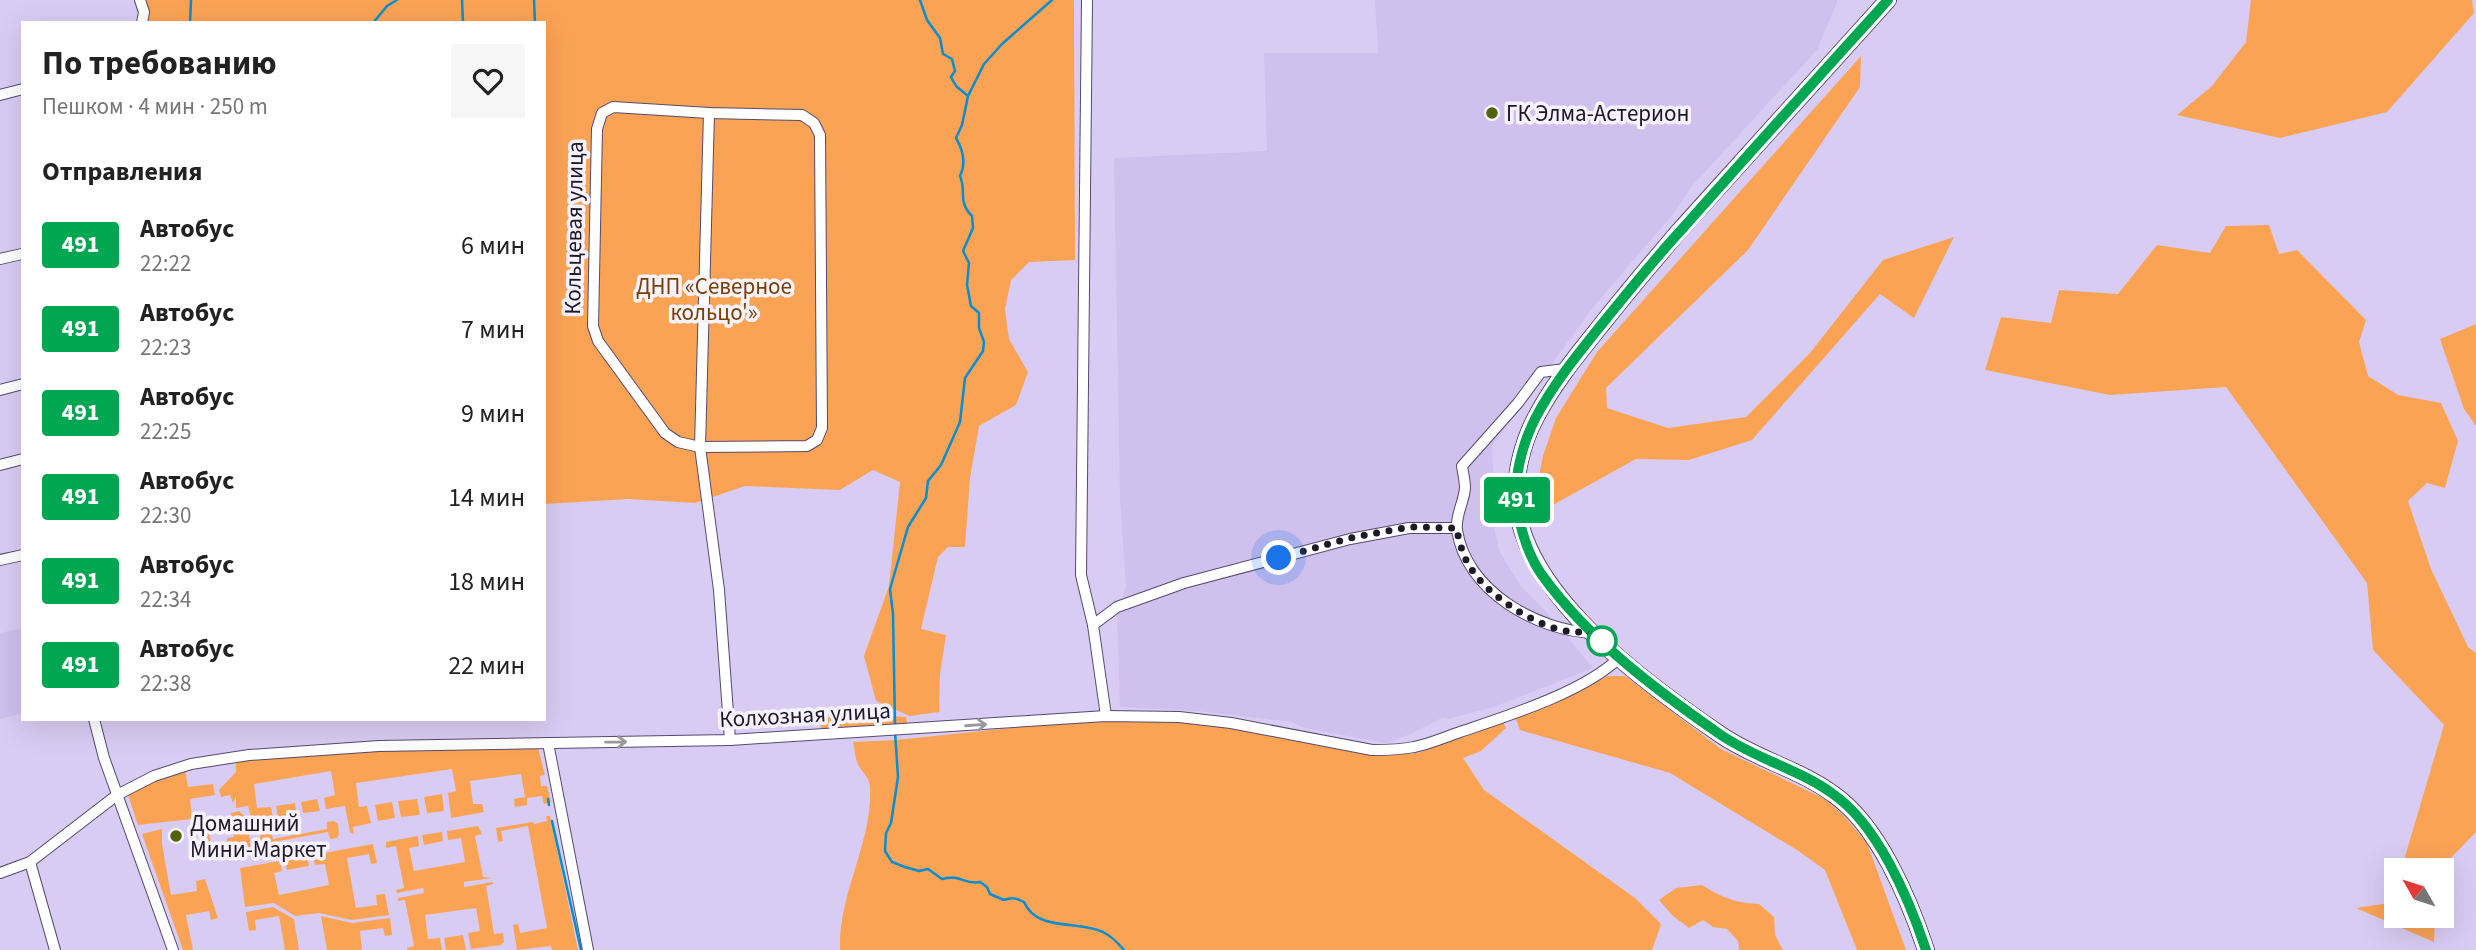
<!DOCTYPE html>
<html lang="ru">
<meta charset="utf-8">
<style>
body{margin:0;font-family:"Source Sans 3",sans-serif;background:#f6f6f6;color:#222;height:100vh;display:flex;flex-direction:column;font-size:26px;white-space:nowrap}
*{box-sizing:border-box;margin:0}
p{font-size:23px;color:#767676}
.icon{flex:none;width:38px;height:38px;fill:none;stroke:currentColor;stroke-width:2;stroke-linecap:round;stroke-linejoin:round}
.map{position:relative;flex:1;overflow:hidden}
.sheet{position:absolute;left:21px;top:21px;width:525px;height:700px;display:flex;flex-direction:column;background:#fff;border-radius:0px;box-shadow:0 7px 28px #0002}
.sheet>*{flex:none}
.badge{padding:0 14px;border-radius:5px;font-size:24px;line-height:46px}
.needle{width:46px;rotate:309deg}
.tools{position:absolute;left:2384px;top:858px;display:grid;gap:14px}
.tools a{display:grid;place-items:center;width:70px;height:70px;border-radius:0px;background:#fff;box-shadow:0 7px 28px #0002;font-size:35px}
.you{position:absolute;width:35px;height:35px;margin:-18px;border:5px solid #fff;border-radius:50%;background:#1a73e8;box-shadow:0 0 0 10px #1a73e833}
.map>.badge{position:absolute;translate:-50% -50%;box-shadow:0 0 0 4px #fff}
h2{padding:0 21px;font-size:26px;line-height:63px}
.round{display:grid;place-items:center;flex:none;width:74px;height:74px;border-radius:0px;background:#f6f6f6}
.overview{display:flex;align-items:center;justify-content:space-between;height:119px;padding:0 21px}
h1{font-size:33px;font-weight:700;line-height:52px}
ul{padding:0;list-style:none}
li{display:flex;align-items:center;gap:21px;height:84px;padding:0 21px}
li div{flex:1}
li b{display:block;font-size:26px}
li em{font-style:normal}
li .badge{min-width:77px;font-weight:700;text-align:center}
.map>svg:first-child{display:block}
</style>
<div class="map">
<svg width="2476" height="950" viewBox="0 0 2476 950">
<rect width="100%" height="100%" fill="#d9ccf4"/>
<g fill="#cfc0ee">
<path d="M1375 0H1838L1817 50 1693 185 1674 213 1595 305 1492 446 1495 532 1500 552 1520 585 1543 608 1593 668 1494 707 1447 719 1444 717 1408 735 1386 743 1305 728 1291 722 1197 711 1120 707 1117 613 1126 586 1120 500 1114 158 1267 151 1264 53H1378Z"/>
<path d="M23 628V713L0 719V633Z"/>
</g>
<g fill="#faa355">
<path d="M145 0H1074L1075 260 1029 262 1011 280 1005 309 1009 339 1028 372 1016 405 979 426 970 478 965 547H948L938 557 921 629 946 635 940 674 939 712 910 716 876 701 864 656 889 586 900 482 873 470 840 490 745 486 695 503 628 499 544 504V23H143Z"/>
<path d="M2251 0H2472L2474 13 2387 112 2280 138 2177 115 2212 86 2246 42Z"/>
<path d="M1861 56 1860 87 1748 250 1606 388 1607 408 1668 428 1746 417 1810 353 1883 260 1954 237 1914 318 1880 294 1752 440 1689 460 1636 459 1542 511 1534 501 1543 456 1556 418 1597 352Z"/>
<path d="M2269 225 2279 254 2297 250 2366 320 2359 342 2368 376 2398 395 2441 403 2458 441 2445 488 2427 483 2408 501 2431 569 2468 647 2476 653V832L2439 870H2401L2444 725 2373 650 2367 583 2226 387 2110 395 1985 370 2001 317 2051 323 2059 290 2118 294 2157 245 2210 253 2226 226Z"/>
<path d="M2476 324V426L2464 409 2440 339Z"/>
<path d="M1608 676H1625L1721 749 1825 799 1844 816 1867 843 1906 950H1857L1825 870 1797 850 1670 773 1520 730 1515 717Z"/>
<path d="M857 714 906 717 908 726 821 729V718Z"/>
<path d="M1177 721 1234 727 1378 756 1418 753 1503 722 1506 728 1481 751 1463 758 1484 790 1635 898 1661 924 1652 950H840C838 892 873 844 870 786 869 778 864 774 860 768 855 761 855 750 853 742L896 740 1067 722Z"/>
<path d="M538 748 545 775 540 776 541 786H547L551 802 544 804 542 796 527 798V805L515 807 514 799 525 797 521 774 470 781 473 804H482L484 812 451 818 448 793 456 791 452 769 356 783 359 807 367 806 371 823 353 827 354 834 350 832 345 806 326 809 324 798 335 795 331 771 254 784 257 808 271 807 273 818 252 822 248 806 236 808V796L233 803 230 795 221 797 219 790 236 772V760L377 751Z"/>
<path d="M185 770 188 787 213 784 215 795 190 799 192 819 138 825 128 795 154 781Z"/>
<path d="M442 794 444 811 427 813 424 797Z"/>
<path d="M317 799 320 811 303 813 301 802Z"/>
<path d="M417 799 420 815 401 817 398 801Z"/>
<path d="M392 802 395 818 378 821 375 805Z"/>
<path d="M295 803 297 815 278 818 276 806Z"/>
<path d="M239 811 247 818 251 850 213 858 209 853 201 819 207 817 211 845 227 843V838L234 837 231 813Z"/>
<path d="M546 816H550L578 950H552L551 946 517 950 513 925 518 924 520 933 547 928 528 826 501 831 503 841 498 842 496 828 532 822 535 824 547 821Z"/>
<path d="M334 821 338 824 339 834 337 838 330 839 328 832 273 842 274 850H265L261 847 260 836 263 833 271 832 273 839 327 829V822Z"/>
<path d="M478 826 482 834 475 836 483 877 492 878 464 882V887L493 882V884L486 886 494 934 503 933 504 942 501 945 471 949 468 933 480 931 476 908 425 915 428 939 440 938 442 950H407V948L414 946 405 900 398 901V898L424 893 423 888 397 893 396 890 404 888 396 846 386 848V842L418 836 419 846 409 848 414 871 465 862 461 838 448 840 447 831Z"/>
<path d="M162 829V844L171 895 197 891 196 881 205 879 218 918 211 920 209 911 186 915 193 950H183L142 834Z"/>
<path d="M442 832 443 841 424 845 422 835Z"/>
<path d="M373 844 377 863 371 864 369 854 347 858 356 908 377 905 376 895 385 894 389 915 352 920 319 913 295 916 274 903 245 907 240 868 280 861 282 871 274 873 279 895 329 885 325 864 315 865 313 855Z"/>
<path d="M307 857 309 866 287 870 285 861Z"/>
<path d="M1702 885C1722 898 1736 903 1759 904L1774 917 1775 935 1783 950H1739L1738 941 1727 929 1713 927 1703 920 1689 928 1673 916 1659 900 1676 888Z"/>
<path d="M2396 886V915H2435L2434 942 2356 908 2390 903Z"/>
<path d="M273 907 294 919 299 950H285L279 916 255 920 256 930 249 931 246 912Z"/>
<path d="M321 916 352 923 390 918 392 935 385 936 383 928 360 931 362 950H327Z"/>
<path d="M463 935 466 950H446L444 938Z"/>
</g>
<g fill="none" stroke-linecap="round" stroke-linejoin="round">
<g stroke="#058ed1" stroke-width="2.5">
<path d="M462 0 463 23"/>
<path d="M534 0 535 23"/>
<path d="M190 23 191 0"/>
<path d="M373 23 387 6 397 0"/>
<path d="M968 96 984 64 1002 44 1052 0"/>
<path d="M895 725 893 614 890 589 908 527 926 498 928 481 941 465 960 422 965 378 983 351 984 342 979 328V313L971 306 967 285 969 263 963 251 973 228 972 216C957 201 967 192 960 176 966 164 963 150 956 138L962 125 968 96 956 86 951 77 955 71 952 59 943 54 940 38 927 20 920 0"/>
<path d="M895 732 898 777 891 823 886 833 885 851 892 862 905 867 919 871 928 869 942 879C962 874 963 885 980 882L987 887 990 894 1004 900C1012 897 1016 898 1024 902 1037 932 1077 920 1103 932 1111 936 1118 943 1124 950"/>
<path d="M548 799 549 805"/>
<path d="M552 821 581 950"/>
</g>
<defs>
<g id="street">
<path d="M140 0 144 12 142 23"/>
<path d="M1087 0 1081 575 1093 625 1106 716"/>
<path d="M0 95 23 89"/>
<path d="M613 107 709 113 802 115 814 123 820 135 822 428 817 440 807 446 700 447 678 442 665 433 598 341 593 326 597 129 602 113Z"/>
<path d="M709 113 700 447 719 590 730 740"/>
<path d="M0 259 22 254"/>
<path d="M1565 369 1541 372 1518 403 1462 466C1463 473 1465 481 1465 488 1464 502 1455 516 1457 530 1466 591 1537 631 1594 633"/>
<path d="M0 390 23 384"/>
<path d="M0 465 23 459"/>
<path d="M0 560 23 555"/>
<path d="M1093 625 1117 607 1184 583 1350 539 1409 528H1456"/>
<path d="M94 719 104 758 173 950"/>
<path d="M548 743 588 950"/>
<path d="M30 862 55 950"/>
<path d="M0 873 30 862 117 795 154 776 191 764 249 755 379 746 730 740 1106 716 1179 717 1231 723 1372 750C1386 750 1400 750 1414 747 1430 744 1445 737 1460 732 1507 716 1585 692 1620 657"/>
</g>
<path id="secondary" d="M1888 0C1818 77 1748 154 1679 231 1653 262 1627 292 1602 324 1578 354 1554 383 1536 417 1522 443 1513 479 1517 509 1531 601 1649 686 1721 735 1756 759 1799 769 1833 794 1878 825 1909 899 1926 950"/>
</defs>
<use href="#street" stroke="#564a6c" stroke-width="12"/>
<use href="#secondary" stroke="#564a6c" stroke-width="18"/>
<use href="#street" stroke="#fff" stroke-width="10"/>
<use href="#secondary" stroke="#fff" stroke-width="16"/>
</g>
<defs><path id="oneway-shaft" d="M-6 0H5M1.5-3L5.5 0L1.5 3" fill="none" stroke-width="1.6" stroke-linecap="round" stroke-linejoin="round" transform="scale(1.75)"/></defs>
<g stroke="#9a989e">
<use href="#oneway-shaft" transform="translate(976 725) rotate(-4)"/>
<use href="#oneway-shaft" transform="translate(616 742) rotate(-1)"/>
</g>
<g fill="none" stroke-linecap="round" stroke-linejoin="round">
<defs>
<path id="line" d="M1888 0C1820 75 1751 151 1684 227 1655 258 1629 291 1602 324 1578 354 1554 383 1536 417 1522 444 1513 479 1517 509 1521 530 1529 557 1542 575 1588 639 1656 690 1721 735 1756 759 1799 769 1833 794 1878 825 1909 899 1926 950"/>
</defs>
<use href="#line" stroke="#fff" stroke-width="16"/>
<use href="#line" stroke="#00a651" stroke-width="10"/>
<path stroke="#1e1928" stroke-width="7" stroke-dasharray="0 12.6" d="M1279 558 1350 538 1409 527 1456 528C1459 538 1461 550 1466 560 1482 592 1527 621 1561 630 1578 634 1589 629 1602 641"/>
</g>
<g fill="#526208" stroke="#f6f2ff" stroke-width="2.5">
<circle cx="1492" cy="113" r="7"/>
<circle cx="176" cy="836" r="7"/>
</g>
<circle fill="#fff" stroke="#00a651" stroke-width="3.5" cx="1602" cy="641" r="14"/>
<g text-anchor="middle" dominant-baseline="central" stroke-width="7" stroke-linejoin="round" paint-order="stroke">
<g font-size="23" fill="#1e1928" stroke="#f6f2ff" text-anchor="start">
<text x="1506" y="113">ГК Элма-Астерион</text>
<text x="190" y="823">Домашний<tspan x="190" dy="26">Мини-Маркет</tspan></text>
</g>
<g font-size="23" fill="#1e1928" stroke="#f6f2ff">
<text transform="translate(574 228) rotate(-89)">Кольцевая улица</text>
<text transform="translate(805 715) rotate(-3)">Колхозная улица</text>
</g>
<g font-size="23" fill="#794100" stroke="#f6f2ff">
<text x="714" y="286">ДНП «Северное<tspan x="714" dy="26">кольцо'»</tspan></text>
</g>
</g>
</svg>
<div class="tools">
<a><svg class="needle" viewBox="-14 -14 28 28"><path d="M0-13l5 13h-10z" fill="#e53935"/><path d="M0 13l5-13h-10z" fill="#767676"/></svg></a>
</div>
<div class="you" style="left:1279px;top:558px"></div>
<b class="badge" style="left:1517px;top:500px;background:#00a651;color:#fff">491</b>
<section class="sheet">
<div class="overview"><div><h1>По требованию</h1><p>Пешком · 4 мин · 250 m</p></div><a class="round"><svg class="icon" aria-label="heart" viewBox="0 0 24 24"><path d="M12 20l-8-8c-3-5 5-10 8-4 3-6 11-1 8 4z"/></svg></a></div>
<h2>Отправления</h2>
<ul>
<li><span class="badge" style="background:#00a651;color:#fff">491</span><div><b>Автобус</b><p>22:22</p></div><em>6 мин</em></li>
<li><span class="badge" style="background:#00a651;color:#fff">491</span><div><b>Автобус</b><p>22:23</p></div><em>7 мин</em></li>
<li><span class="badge" style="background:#00a651;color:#fff">491</span><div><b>Автобус</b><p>22:25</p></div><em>9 мин</em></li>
<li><span class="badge" style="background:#00a651;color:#fff">491</span><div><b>Автобус</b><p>22:30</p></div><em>14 мин</em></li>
<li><span class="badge" style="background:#00a651;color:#fff">491</span><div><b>Автобус</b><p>22:34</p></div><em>18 мин</em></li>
<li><span class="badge" style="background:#00a651;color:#fff">491</span><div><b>Автобус</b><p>22:38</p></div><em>22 мин</em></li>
</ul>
</section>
</div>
